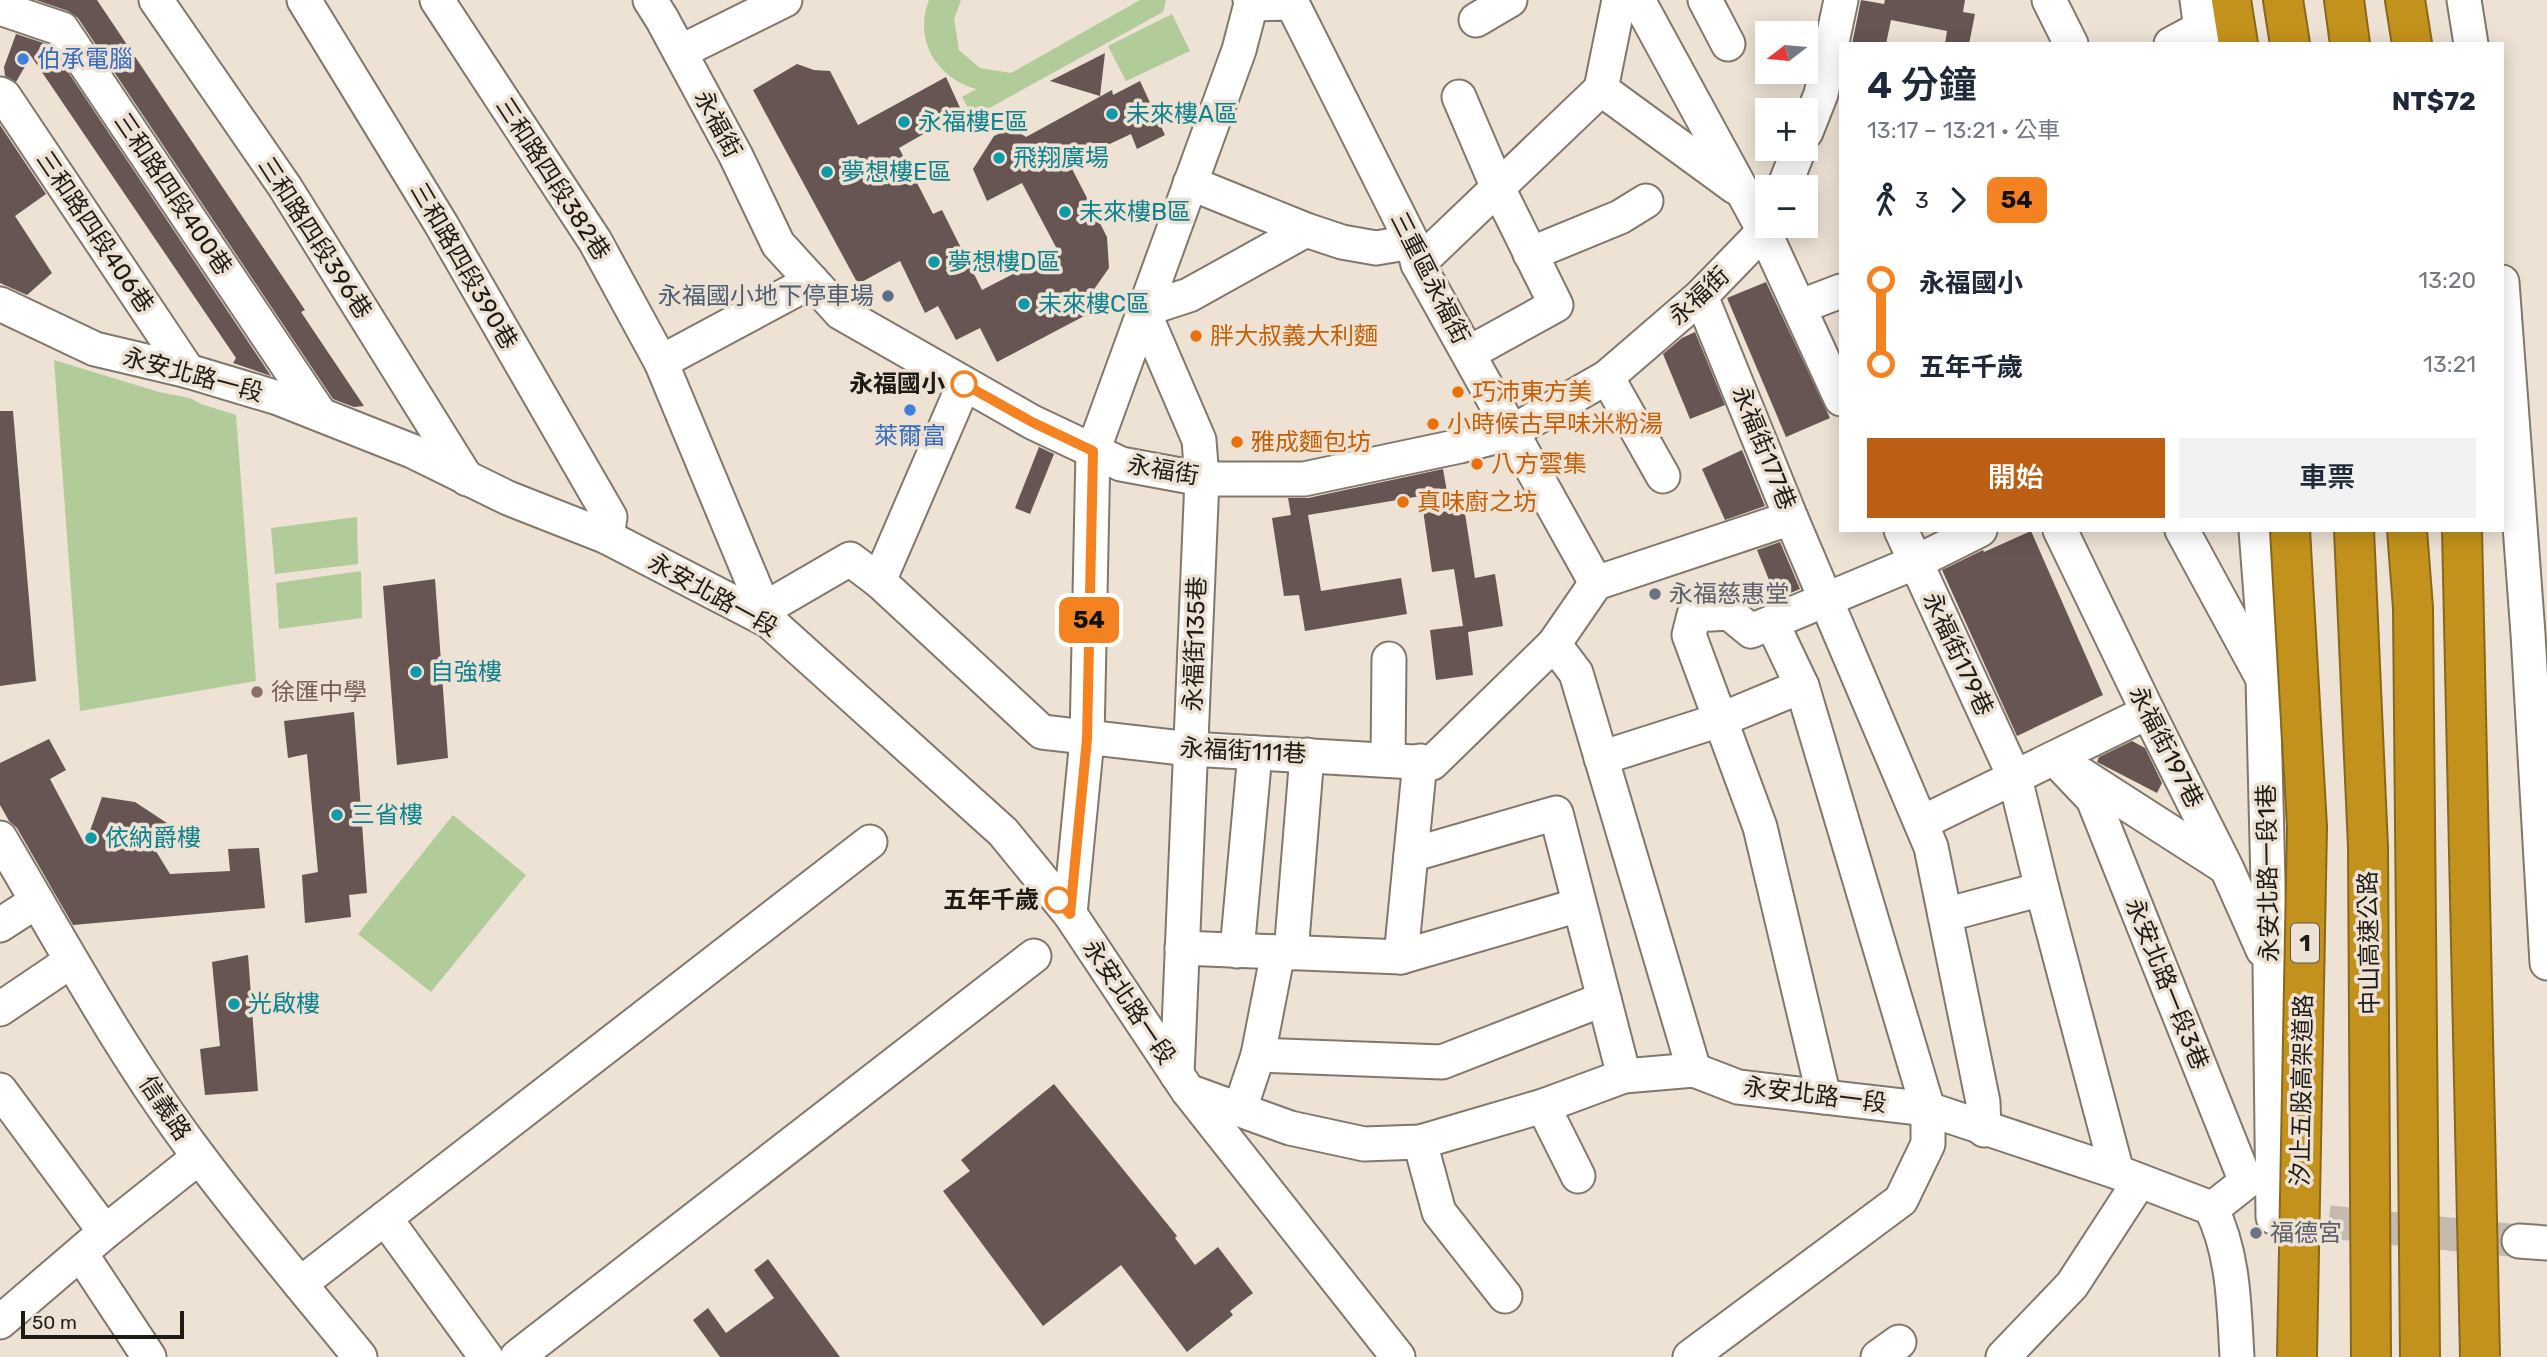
<!DOCTYPE html>
<html lang="zh-TW">
<meta charset="utf-8">
<style>
body{margin:0;font-family:Rubik,"Noto Sans TC",sans-serif;background:#f2f2f3;color:#1f2937;height:100vh;display:flex;flex-direction:column;font-size:26px;white-space:nowrap}
*{box-sizing:border-box;margin:0}
p{font-size:23px;color:#747a83}
.icon{flex:none;width:38px;height:38px;fill:none;stroke:currentColor;stroke-width:2;stroke-linecap:round;stroke-linejoin:round}
.map{position:relative;flex:1;overflow:hidden}
.drawer{position:absolute;left:1839px;top:42px;width:665px;height:490px;display:flex;flex-direction:column;background:#fff;border-radius:0px;box-shadow:0 4px 18px #0003}
.drawer>*{flex:none}
.badge{padding:0 14px;border-radius:10px;font-size:24px;line-height:46px}
.needle{width:46px;rotate:254deg}
.fabs{position:absolute;left:1755px;top:21px;display:grid;gap:14px}
.fabs a{display:grid;place-items:center;width:63px;height:63px;border-radius:0px;background:#fff;box-shadow:0 4px 18px #0003;font-size:35px}
.scale{position:absolute;left:21px;bottom:18px;width:163px;box-sizing:border-box;padding-left:7px;border:4px solid #1e1a15;border-top:0;font-size:19px;line-height:24px;white-space:nowrap;color:#1e1a15;-webkit-text-stroke:5px #ede2d4;paint-order:stroke}
.map>.badge{position:absolute;translate:-50% -50%;box-shadow:0 0 0 4px #fff}
.legs{display:flex;align-items:center;gap:10px;height:77px;padding:0 28px;font-size:23px}
.legs p{margin-inline-start:auto}
.headline{display:flex;align-items:center;justify-content:space-between;height:119px;padding:0 28px}
h1{font-size:38px;font-weight:600;line-height:52px}
.cta{display:flex;gap:14px;margin-top:auto;padding:14px 28px}
.cta a{flex:1;height:80px;border-radius:0px;background:#bd5e15;color:#fff;font-size:28px;font-weight:600;line-height:80px;text-align:center}
.cta a+a{background:#f2f2f3;color:#1f2937}
ul{padding:0 28px;list-style:none}
li{display:flex;align-items:center;gap:24px;height:84px;font-size:26px}
li i{display:grid;place-items:center;width:10px;height:100%;margin:0 9px;background:currentColor}
li i::after{content:'';width:18px;height:18px;margin:-9px;border:5px solid;border-radius:50%;background:#fff}
li p{margin-inline-start:auto}
li:first-child i{background:linear-gradient(#0000 50%,currentColor 0)}
li:last-child i{background:linear-gradient(currentColor 50%,#0000 0)}
.map>svg:first-child{display:block}
</style>
<div class="map">
<svg width="2547" height="1357" viewBox="0 0 2547 1357">
<rect width="100%" height="100%" fill="#ede2d4"/>
<g fill="#b1cc99">
<path d="M929 0H961L954 19 959 50 980 68 1011 73 1140 0H1166L1163 12 973 117 962 97 976 89C937 78 913 40 929 0Z"/>
<path d="M1172 14 1190 51 1126 81 1108 46Z"/>
<path d="M54 360 159 392 190 398 201 404 236 415 256 681 80 711Z"/>
<path d="M357 517 358 564 275 574 271 528Z"/>
<path d="M361 571 362 618 279 629 276 583Z"/>
<path d="M453 815 526 875 431 992 358 934Z"/>
</g>
<g fill="#665552">
<path d="M36 0H97L305 310 301 312 364 406 354 407 333 399 78 18 68 11Z"/>
<path d="M1861 0 1884 4 1885 0H1965L1963 12 1975 14 1969 44H1945L1947 31 1891 20 1886 44H1852Z"/>
<path d="M16 34 50 45 271 376 233 363 236 358 31 56 16 82 5 76 4 67Z"/>
<path d="M1105 53 1100 96 1050 81Z"/>
<path d="M797 64 814 70 830 71 858 125 946 77 962 112 899 148 933 214 942 210 982 290 1058 251 1022 183 987 201 973 169 994 136 1012 128 1026 137 1112 90 1113 95 1140 81 1165 135 1137 149 1131 134 1069 163 1107 237 1109 268 1083 305 1088 314 997 362 980 328 956 340 938 306 925 313 900 261 858 284 753 90Z"/>
<path d="M0 125 46 194 15 216 52 273 27 295 0 283Z"/>
<path d="M1766 282 1830 418 1786 437 1727 298Z"/>
<path d="M1695 332 1725 405 1690 419 1663 354 1682 338Z"/>
<path d="M0 411H13L36 681 0 686Z"/>
<path d="M1039 447 1054 454 1030 514 1015 508Z"/>
<path d="M1742 450 1765 506 1725 520 1702 469Z"/>
<path d="M1443 469 1450 509 1464 507 1475 578 1495 574 1503 626 1468 632 1473 675 1436 680 1430 630 1463 626 1454 569 1432 572 1421 496 1308 515 1321 591 1401 578 1407 614 1305 631 1299 595 1284 596 1272 518 1291 515 1288 498H1308Z"/>
<path d="M2031 531 2103 695 2017 736 1942 570 1983 550 1984 552Z"/>
<path d="M1780 542 1800 589 1781 597 1775 595 1757 550Z"/>
<path d="M435 579 448 758 397 765 383 586Z"/>
<path d="M354 712 367 893 349 895 351 917 305 923 302 875 318 872 307 754 288 758 284 721Z"/>
<path d="M49 739 66 770 50 779 85 845 102 797 135 802 173 827 154 848 170 874 230 871 228 849 259 848 265 908 73 925 17 828 9 821 0 805V763Z"/>
<path d="M2132 741 2145 748 2162 783 2157 793 2097 762 2099 757Z"/>
<path d="M248 955 258 1091 205 1095 200 1049 220 1046 212 962Z"/>
<path d="M1054 1084 1177 1236 1175 1238 1195 1265 1218 1247 1253 1293 1230 1311 1233 1315 1187 1352 1121 1265 1043 1326 943 1191 970 1171 961 1160Z"/>
<path d="M768 1259 840 1357H720L693 1320 708 1308 726 1333 774 1298 754 1270Z"/>
</g>
<g fill="none" stroke-linecap="round" stroke-linejoin="round">
<path stroke="#c4baae" stroke-width="33" stroke-dasharray="33 17" stroke-linecap="butt" d="M2279 1217 2519 1241"/>
<defs>
<g id="minor">
<path d="M156 0 285 187 467 479"/>
<path d="M304 0 441 224 610 517 607 537"/>
<path d="M437 0 595 241 661 362 769 621"/>
<path d="M650 0 662 19 736 156 778 244 841 313 1032 422 1121 464 1202 479H1304L1460 446 1510 433 1607 377 1701 296 1764 231 1768 224"/>
<path d="M1638 0 1764 231 1841 399"/>
<path d="M1705 0 1728 44"/>
<path d="M2049 0 2071 44"/>
<path d="M2197 0 2203 44"/>
<path d="M2464 0 2471 44"/>
<path d="M1251 4 1292 3 1412 242 1418 264 1596 583"/>
<path d="M0 8 62 29 320 414"/>
<path d="M1476 20 1510 0"/>
<path d="M2171 44 2201 28"/>
<path d="M680 52 785 0"/>
<path d="M1601 89 1619 0"/>
<path d="M0 94 4 96 188 371"/>
<path d="M1459 97 1498 188 1556 305 1469 353"/>
<path d="M1806 132 1821 94 1841 0"/>
<path d="M1190 183 1306 230"/>
<path d="M1784 187 1799 149"/>
<path d="M1530 254 1620 217 1646 201"/>
<path d="M1418 264 1601 89 1735 187"/>
<path d="M2502 282 2528 634 2547 963"/>
<path d="M1701 296 1791 518 1931 847 1983 1102 1984 1130"/>
<path d="M0 304 95 349 188 371 278 398 412 451 508 498 607 537 769 621 1003 832 1070 914 1188 1091 1290 1128 1364 1144 1420 1142 1543 1106 1624 1076 1694 1070 1738 1087 1928 1109 2117 1172 2211 1208C2234 1254 2234 1306 2237 1357"/>
<path d="M1799 307 1841 291"/>
<path d="M661 362 812 281"/>
<path d="M1607 377 1663 476"/>
<path d="M964 384 879 581 1042 732 1190 749 1432 763 1554 644 1596 583 1791 518"/>
<path d="M1901 530 2015 778 2042 889 2117 1172"/>
<path d="M2060 530 2148 712 2227 869 2263 950"/>
<path d="M2182 530 2263 679"/>
<path d="M2256 530 2265 648 2263 679 2270 965 2273 1217"/>
<path d="M764 609 850 559 879 581"/>
<path d="M1554 644 1576 673 1694 1070"/>
<path d="M1601 758 1720 720 1802 686"/>
<path d="M2055 759 2093 799 2246 1182 2213 1208"/>
<path d="M1388 760 1389 659"/>
<path d="M2082 775 2225 867"/>
<path d="M1921 823 2148 712"/>
<path d="M0 838C64 946 124 1058 200 1158 251 1226 306 1291 360 1357"/>
<path d="M1411 855 1556 813 1624 1076"/>
<path d="M1070 914 1087 739 1093 451 1239 50 1251 4 1250 0"/>
<path d="M1945 915 2042 889"/>
<path d="M0 925 37 901"/>
<path d="M1182 948 1401 957 1420 761"/>
<path d="M1237 951 1255 753"/>
<path d="M1291 953 1307 755"/>
<path d="M1401 957 1579 905"/>
<path d="M0 1009 71 961"/>
<path d="M1258 1055 1442 1062 1604 999"/>
<path d="M1177 1075 1202 479 1199 440 1143 310 1189 295 1306 230 1342 242 1376 248 1412 242"/>
<path d="M0 1090 105 1232"/>
<path d="M1188 1091 1398 1357"/>
<path d="M1824 1097 1760 827 1689 635 1694 615 1729 613 1751 631 1916 562 1980 530"/>
<path d="M1543 1106 1578 1176"/>
<path d="M1240 1109 1258 1055 1278 952"/>
<path d="M1420 1142 1439 1212 1505 1296"/>
<path d="M385 1218 486 1357"/>
<path d="M2519 1241 2547 1243"/>
<path d="M81 1254 149 1357"/>
<path d="M300 1284 870 842"/>
<path d="M0 1322 105 1232 199 1157"/>
<path d="M517 1357 1034 956"/>
<path d="M1690 1357 1901 1200 1928 1144V1109L1802 686 1772 623"/>
<path d="M1878 1357 1899 1342"/>
<path d="M2003 1357 2072 1285 2139 1182"/>
</g>
<g id="highway">
<path d="M2231 0 2238 44"/>
<path d="M2283 0 2290 44"/>
<path d="M2344 0 2350 44"/>
<path d="M2405 0 2412 44"/>
<path d="M2354 530 2368 847 2371 1357"/>
<path d="M2407 530 2413 608 2420 1357"/>
</g>
</defs>
<use href="#minor" stroke="#81776b" stroke-width="37"/>
<use href="#highway" stroke="#89681a" stroke-width="42"/>
<use href="#minor" stroke="#fff" stroke-width="33"/>
<use href="#highway" stroke="#c3921c" stroke-width="38"/>
<defs>
<g id="highway-bridge">
<path d="M2290 530 2307 827 2297 1357"/>
<path d="M2462 530 2480 1357"/>
</g>
</defs>
<use href="#highway-bridge" stroke="#89681a" stroke-width="42" stroke-linecap="butt"/>
<use href="#highway-bridge" stroke="#c3921c" stroke-width="38"/>
</g>
<g fill="none" stroke-linecap="round" stroke-linejoin="round">
<defs>
<path id="line-1" d="M964 384 1032 422 1093 451 1087 739 1070 914 1058 900"/>
</defs>
<use href="#line-1" stroke="#fff" stroke-width="16"/>
<use href="#line-1" stroke="#f58220" stroke-width="10"/>
</g>
<g fill="#3f7fe0" stroke="#ede2d4" stroke-width="2.5">
<circle cx="23" cy="59" r="7"/>
<circle cx="910" cy="410" r="7"/>
</g>
<g fill="#0f9aa8" stroke="#ede2d4" stroke-width="2.5">
<circle cx="1112" cy="114" r="7"/>
<circle cx="904" cy="122" r="7"/>
<circle cx="999" cy="158" r="7"/>
<circle cx="827" cy="172" r="7"/>
<circle cx="1065" cy="212" r="7"/>
<circle cx="934" cy="262" r="7"/>
<circle cx="1024" cy="304" r="7"/>
<circle cx="416" cy="672" r="7"/>
<circle cx="337" cy="815" r="7"/>
<circle cx="91" cy="838" r="7"/>
<circle cx="234" cy="1004" r="7"/>
</g>
<circle fill="#5c6f8a" stroke="#ede2d4" stroke-width="2.5" cx="888" cy="296" r="7"/>
<g fill="#e8710a" stroke="#ede2d4" stroke-width="2.5">
<circle cx="1196" cy="336" r="7"/>
<circle cx="1458" cy="392" r="7"/>
<circle cx="1433" cy="424" r="7"/>
<circle cx="1237" cy="442" r="7"/>
<circle cx="1477" cy="464" r="7"/>
<circle cx="1403" cy="502" r="7"/>
</g>
<g fill="#fff" stroke="#f58220" stroke-width="3.5">
<circle cx="964" cy="384" r="12"/>
<circle cx="1058" cy="900" r="12"/>
</g>
<g fill="#6b7280" stroke="#ede2d4" stroke-width="2.5">
<circle cx="1655" cy="594" r="7"/>
<circle cx="2256" cy="1233" r="7"/>
</g>
<circle fill="#8d6e63" stroke="#ede2d4" stroke-width="2.5" cx="257" cy="692" r="7"/>
<g text-anchor="middle" dominant-baseline="central" stroke-width="7" stroke-linejoin="round" paint-order="stroke">
<rect fill="#ede2d4" stroke="#5c564e" stroke-width="2" x="2291" y="923.5" width="28" height="39" rx="5"/>
<g font-size="23" font-weight="bold" fill="#1e1a15">
<text x="2305" y="943">1</text>
</g>
<g font-size="24" fill="#366cbe" stroke="#ede2d4" text-anchor="start">
<text x="37" y="59">伯承電腦</text>
<text x="910" y="436" text-anchor="middle">萊爾富</text>
</g>
<g font-size="24" fill="#0d838f" stroke="#ede2d4" text-anchor="start">
<text x="1126" y="114">未來樓A區</text>
<text x="918" y="122">永福樓E區</text>
<text x="1013" y="158">飛翔廣場</text>
<text x="841" y="172">夢想樓E區</text>
<text x="1079" y="212">未來樓B區</text>
<text x="948" y="262">夢想樓D區</text>
<text x="1038" y="304">未來樓C區</text>
<text x="430" y="672">自強樓</text>
<text x="351" y="815">三省樓</text>
<text x="105" y="838">依納爵樓</text>
<text x="248" y="1004">光啟樓</text>
</g>
<g font-size="24" fill="#1e1a15" stroke="#ede2d4">
<text transform="translate(718 124) rotate(62)">永福街</text>
<text transform="translate(553 179) rotate(57)">三和路四段382巷</text>
<text transform="translate(173 194) rotate(56)">三和路四段400巷</text>
<text transform="translate(95 232) rotate(56)">三和路四段406巷</text>
<text transform="translate(315 238) rotate(57)">三和路四段396巷</text>
<text transform="translate(464 266) rotate(60)">三和路四段390巷</text>
<text transform="translate(1430 278) rotate(63)">三重區永福街</text>
<text transform="translate(1699 296) rotate(-43)">永福街</text>
<text transform="translate(193 375) rotate(15)">永安北路一段</text>
<text transform="translate(1764 448) rotate(68)">永福街177巷</text>
<text transform="translate(1163 470) rotate(10)">永福街</text>
<text transform="translate(713 595) rotate(29)">永安北路一段</text>
<text transform="translate(1195 644) rotate(-88)">永福街135巷</text>
<text transform="translate(1958 654) rotate(65)">永福街179巷</text>
<text transform="translate(2166 747) rotate(63)">永福街197巷</text>
<text transform="translate(1243 751) rotate(3)">永福街111巷</text>
<text transform="translate(2268 873) rotate(-91)">永安北路一段1巷</text>
<text transform="translate(2369 943) rotate(-91)">中山高速公路</text>
<text transform="translate(2167 984) rotate(68)">永安北路一段3巷</text>
<text transform="translate(1129 1002) rotate(56)">永安北路一段</text>
<text transform="translate(2302 1090) rotate(-89)">汐止五股高架道路</text>
<text transform="translate(1815 1095) rotate(7)">永安北路一段</text>
<text transform="translate(165 1108) rotate(56)">信義路</text>
</g>
<g font-size="24" fill="#4e5e75" stroke="#ede2d4" text-anchor="end">
<text x="874" y="296">永福國小地下停車場</text>
</g>
<g font-size="24" fill="#c56008" stroke="#ede2d4" text-anchor="start">
<text x="1210" y="336">胖大叔義大利麵</text>
<text x="1472" y="392">巧沛東方美</text>
<text x="1447" y="424">小時候古早味米粉湯</text>
<text x="1251" y="442">雅成麵包坊</text>
<text x="1491" y="464">八方雲集</text>
<text x="1417" y="502">真味廚之坊</text>
</g>
<g font-size="24" font-weight="bold" fill="#1e1a15" stroke="#ede2d4" text-anchor="end">
<text x="945" y="384">永福國小</text>
<text x="1039" y="900">五年千歲</text>
</g>
<g font-size="24" fill="#5b616d" stroke="#ede2d4" text-anchor="start">
<text x="1669" y="594">永福慈惠堂</text>
<text x="2270" y="1233">福德宮</text>
</g>
<g font-size="24" fill="#785e54" stroke="#ede2d4" text-anchor="start">
<text x="271" y="692">徐匯中學</text>
</g>
</g>
</svg>
<div class="fabs">
<a><svg class="needle" viewBox="-14 -14 28 28"><path d="M0-13l5 13h-10z" fill="#e53935"/><path d="M0 13l5-13h-10z" fill="#747a83"/></svg></a>
<a>+</a>
<a>−</a>
</div>
<div class="scale">50 m</div>
<b class="badge" style="left:1089px;top:620px;background:#f58220;color:#111">54</b>
<section class="drawer">
<div class="headline"><div><h1>4 分鐘</h1><p>13:17 – 13:21 · 公車</p></div><b>NT$72</b></div>
<div class="legs"><svg class="icon" aria-label="walk" viewBox="0 0 24 24"><circle cx="13" cy="4" r="2"/><path d="M13 8l-2 6 4 7M11 14l-3 7M7 12l3-4h3l4 4"/></svg>3<svg class="icon" aria-label="forward" viewBox="0 0 24 24"><path d="M9 5l7 7-7 7"/></svg><b class="badge" style="background:#f58220;color:#111">54</b></div>
<ul>
<li><i style="color:#f58220"></i><b>永福國小</b><p>13:20</p></li>
<li><i style="color:#f58220"></i><b>五年千歲</b><p>13:21</p></li>
</ul>
<div class="cta"><a>開始</a><a>車票</a></div>
</section>
</div>
